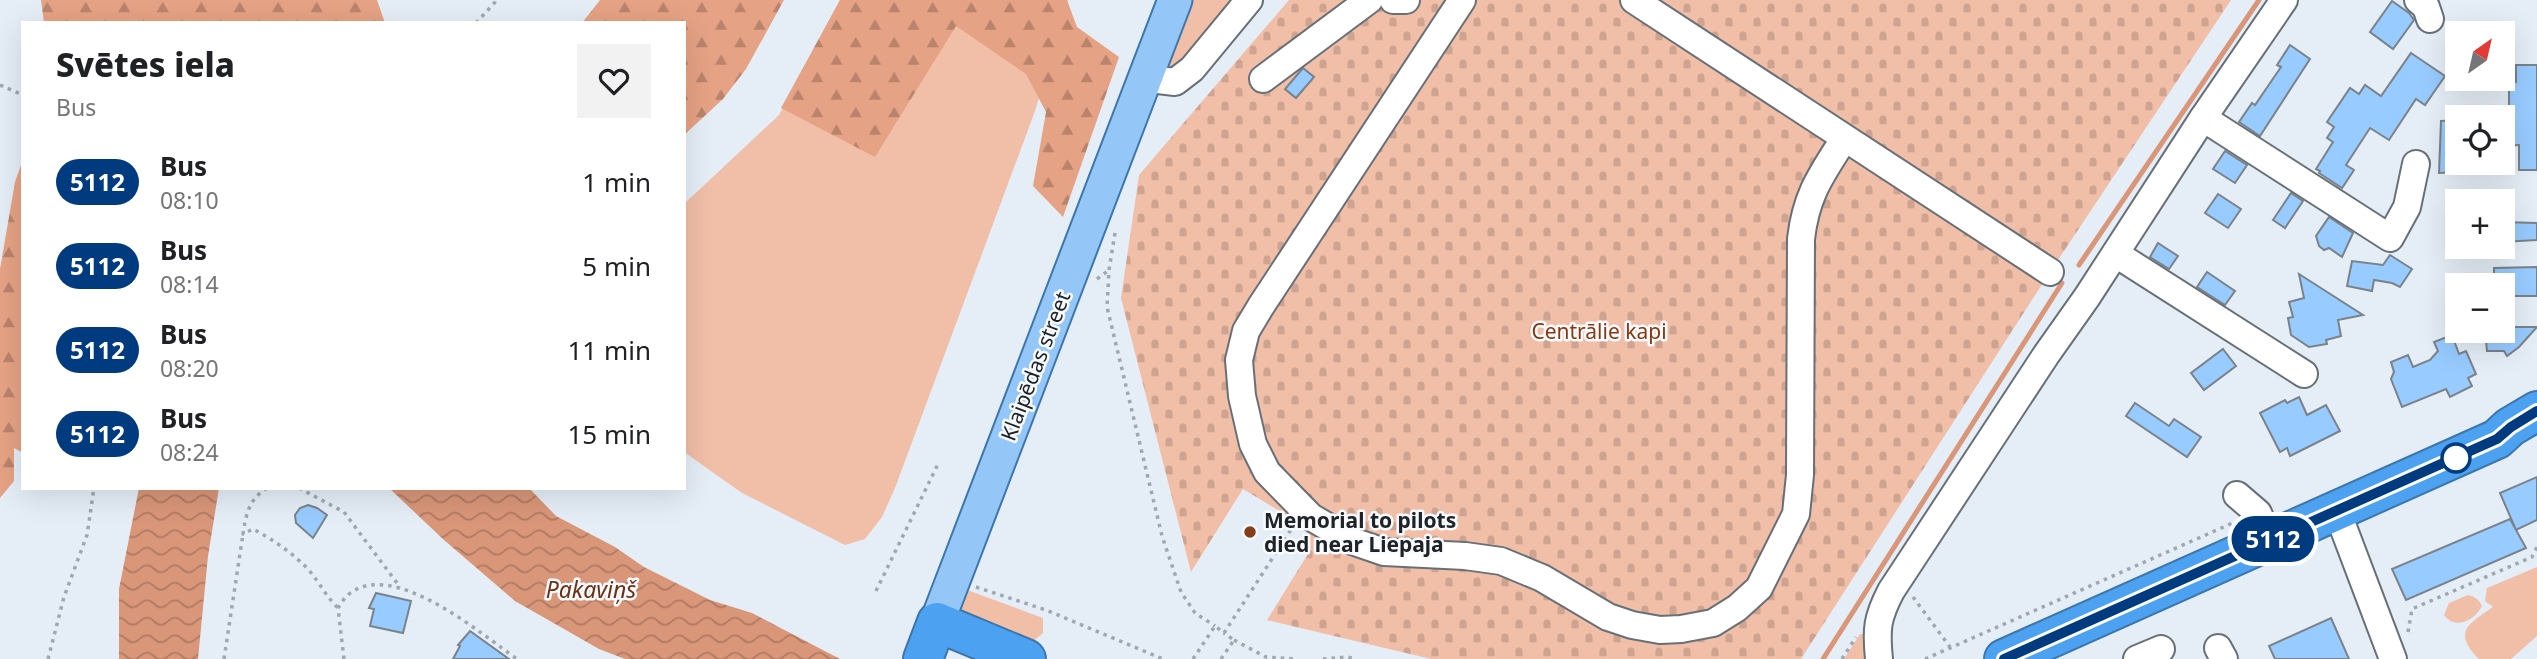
<!DOCTYPE html>
<meta charset="utf-8">
<style>
body{margin:0;font-family:"Noto Sans",sans-serif;background:#f2f2f2;color:#202124;height:100vh;display:flex;flex-direction:column;font-size:26px;white-space:nowrap}
*{box-sizing:border-box;margin:0}
p{font-size:23px;color:#757577}
.icon{flex:none;width:38px;height:38px;fill:none;stroke:currentColor;stroke-width:2;stroke-linecap:round;stroke-linejoin:round}
.map{position:relative;flex:1;overflow:hidden}
.details{position:absolute;left:21px;top:21px;width:665px;height:469px;display:flex;flex-direction:column;background:#fff;border-radius:0px;box-shadow:0 7px 28px #0002}
.details>*{flex:none}
.badge{padding:0 14px;border-radius:23px;font-size:24px;line-height:46px}
.needle{width:46px;rotate:34deg}
.tools{position:absolute;left:2445px;top:21px;display:grid;gap:14px}
.tools a{display:grid;place-items:center;width:70px;height:70px;border-radius:0px;background:#fff;box-shadow:0 7px 28px #0002;font-size:35px}
.map>.badge{position:absolute;translate:-50% -50%;box-shadow:0 0 0 4px #fff}
.round{display:grid;place-items:center;flex:none;width:74px;height:74px;border-radius:0px;background:#f2f2f2}
.overview{display:flex;align-items:center;justify-content:space-between;height:119px;padding:0 35px}
h1{font-size:33px;font-weight:800;line-height:52px}
ul{padding:0;list-style:none}
li{display:flex;align-items:center;gap:21px;height:84px;padding:0 35px}
li div{flex:1}
li b{display:block;font-size:26px}
li em{font-style:normal}
li .badge{min-width:77px;font-weight:700;text-align:center}
.map>svg:first-child{display:block}
</style>
<div class="map">
<svg width="2537" height="659" viewBox="0 0 2537 659">
<defs>
<pattern id="forest-firs" width="22" height="20" patternUnits="userSpaceOnUse" patternTransform="scale(1.75)"><rect width="22" height="20" fill="#e6a284"/><path d="M5 1l3.5 6h-7zM16 11l3.5 6h-7z" fill="#ba846c"/></pattern>
<pattern id="cemetery-stones" width="16" height="16" patternUnits="userSpaceOnUse" patternTransform="scale(1.75)"><rect width="16" height="16" fill="#f1bea8"/><path d="M2 7V4a2 2 0 0 1 4 0v3zM10 15v-3a2 2 0 0 1 4 0v3z" fill="#cea390"/></pattern>
<pattern id="water-waves" width="16" height="10" patternUnits="userSpaceOnUse" patternTransform="scale(1.75)"><rect width="16" height="10" fill="#d99679"/><path d="M0 5q4-4 8 0t8 0" fill="none" stroke="#b07a63"/></pattern>
</defs>
<rect width="100%" height="100%" fill="#e5eef7"/>
<g fill="#f1bea8">
<path d="M840 0H1068L1035 111 895 488 882 517 865 539 845 545 742 493 684 452V204L779 115Z"/>
<path d="M1186 0H1241L1184 66 1168 70 1162 65Z"/>
<path d="M2537 567V636L2511 659H2479C2452 631 2469 624 2493 607L2485 601 2487 588Z"/>
<path d="M962 588 1043 618V633L1030 644 965 618 958 602Z"/>
<path d="M2468 595C2476 597 2478 599 2482 606 2474 621 2455 630 2444 615L2449 603Z"/>
<path d="M1860 634 1870 635 1871 659H1844Z"/>
</g>
<g fill="url(#forest-firs)">
<path d="M41 0H377L385 23H44Z"/>
<path d="M600 0H784L746 69 723 99 684 135V23H582Z"/>
<path d="M840 0H1067L1077 27 1119 57 1063 217 1033 186 1046 112 1026 74 956 26 875 157 781 108Z"/>
<path d="M23 159V453L14 448V481L0 498V269L15 182Z"/>
</g>
<path fill="url(#cemetery-stones)" d="M1289 0H2231L2050 272 1801 659H1431L1267 620 1311 549 1301 542 1309 529 1243 489 1191 572 1121 298 1139 175Z"/>
<g fill="url(#water-waves)">
<path d="M139 488H219L208 556 198 659H119V589Z"/>
<path d="M389 488H529L556 516 615 547 644 567 710 600 752 613 840 659H625L599 649 515 601 444 540Z"/>
</g>
<g fill="none" stroke-linecap="round" stroke-linejoin="round">
<g stroke="#d99679" stroke-width="5">
<path d="M2079 265 2259 0"/>
<path d="M1823 659 2062 283"/>
</g>
</g>
<g fill="#98cbff" stroke="#7a828a" stroke-width="2">
<path d="M2392 1 2409 13 2414 20 2393 49 2370 32Z"/>
<path d="M2290 45 2310 59 2260 136 2239 122 2252 103 2255 105 2281 67 2277 65Z"/>
<path d="M2411 53 2445 76 2425 105 2416 99 2389 140 2370 128 2346 165 2354 170 2342 188 2319 173 2320 171 2316 169 2333 142 2327 138 2334 127 2327 122 2350 88 2359 94 2365 85 2381 96Z"/>
<path d="M2516 65H2537V170H2519V145L2502 146V119H2509V82H2516Z"/>
<path d="M1303 68 1314 77 1296 98 1285 89Z"/>
<path d="M2457 120V172L2439 173 2441 121Z"/>
<path d="M2225 151 2247 165 2235 183 2213 169Z"/>
<path d="M2291 193 2303 201 2285 228 2273 220Z"/>
<path d="M2218 194 2241 209 2228 228 2205 213Z"/>
<path d="M2329 217 2353 233 2342 257 2329 248 2324 250 2319 246 2316 236Z"/>
<path d="M2502 222 2537 223V240L2502 242Z"/>
<path d="M2158 243 2178 256 2169 269 2150 257Z"/>
<path d="M2390 255 2412 269 2400 287 2392 283 2374 280 2372 291 2347 286 2352 261 2383 265Z"/>
<path d="M2537 267V296H2502V285H2494V268Z"/>
<path d="M2207 272 2235 291 2225 305 2197 287Z"/>
<path d="M2299 274 2324 290 2363 315 2338 320 2341 336 2326 340 2327 344 2309 347 2291 335 2288 318 2293 317 2289 302 2304 298Z"/>
<path d="M2502 327H2537L2519 347 2507 356 2504 351H2487L2485 331H2502Z"/>
<path d="M2452 335 2459 354 2466 351 2476 374 2468 378 2472 386 2450 397 2446 389 2402 407 2391 379 2394 372 2391 362 2408 355 2413 367 2430 360 2438 351 2434 342Z"/>
<path d="M2223 349 2236 366 2204 390 2191 373Z"/>
<path d="M2299 397 2307 415 2326 405 2340 431 2290 456 2287 448 2280 452 2260 413 2285 400 2287 403Z"/>
<path d="M2135 403 2169 426 2174 419 2201 437 2187 457 2126 416Z"/>
<path d="M2537 477V520L2516 530 2500 493Z"/>
<path d="M308 505 317 508 327 515 313 538 296 523 295 515 300 508Z"/>
<path d="M2510 519 2526 548 2406 600 2392 569Z"/>
<path d="M376 593 411 601 403 633 370 626 374 609 369 608Z"/>
<path d="M2331 618 2349 659H2275L2269 646Z"/>
<path d="M470 631 509 659H453L460 646 458 645Z"/>
</g>
<g fill="none" stroke-linecap="round" stroke-linejoin="round">
<defs>
<g id="minor">
<path d="M1393 0H1406"/>
<path d="M1462 0 1261 306 1246 331 1239 360 1242 396 1253 444 1267 472 1311 517 1352 541 1384 552 1465 556 1501 561 1542 578 1608 617 1632 625 1660 630 1681 629 1713 623 1737 608 1759 588 1796 514 1800 475 1801 239C1806 195 1821 175 1844 139"/>
<path d="M1634 0 2050 272"/>
<path d="M2418 0 2426 7 2430 19"/>
<path d="M1146 73 1158 80 1175 82 1192 69 1249 0"/>
<path d="M1263 79 1369 0"/>
<path d="M2203 118 2390 238 2407 207 2416 164"/>
<path d="M2116 254 2304 374"/>
<path d="M2237 495 2258 513 2270 541"/>
<path d="M2337 511 2393 659"/>
<path d="M2218 648 2224 659"/>
<path d="M1879 659C1876 629 1877 618 1891 591L2046 355 2087 297 2203 118 2284 0"/>
<path d="M2137 659 2161 649"/>
</g>
<path id="major" d="M937 622 1175 0"/>
<g id="highway">
<path d="M923 659 937 622 1026 659"/>
<path d="M2004 659 2497 439 2510 427 2537 411"/>
</g>
</defs>
<use href="#minor" stroke="#687077" stroke-width="30"/>
<use href="#major" stroke="#3d76aa" stroke-width="37"/>
<use href="#highway" stroke="#3d76aa" stroke-width="42"/>
<g stroke="#a0a7ad" stroke-width="3.5" stroke-dasharray="3.5 5" stroke-linecap="butt">
<path d="M476 23 497 0"/>
<path d="M0 85 23 95"/>
<path d="M1115 233 1109 270 1107 307 1162 536 1181 592 1195 613 1215 626"/>
<path d="M1097 279 1109 270"/>
<path d="M267 488C249 499 246 514 243 534L253 529C272 539 291 552 307 568 318 580 325 595 337 607"/>
<path d="M299 488 344 512 400 587"/>
<path d="M976 587 1046 610 1163 659"/>
<path d="M876 591 939 462"/>
<path d="M1913 597 1950 647"/>
<path d="M2408 632 2412 609 2532 557 2537 547"/>
<path d="M1234 640 1266 657 1295 659"/>
<path d="M48 659 64 597 87 535 94 488"/>
<path d="M224 659 243 534"/>
<path d="M344 659 338 608C341 604 344 598 348 595 392 557 481 634 517 659"/>
<path d="M1193 659 1215 626 1224 633 1292 528"/>
<path d="M1221 659 1234 640 1224 633"/>
<path d="M1323 659 1348 657 1355 659"/>
<path d="M1842 659 1856 637"/>
<path d="M1925 659 2235 522"/>
</g>
<use href="#minor" stroke="#fff" stroke-width="26"/>
<use href="#major" stroke="#94c7f7" stroke-width="33"/>
<use href="#highway" stroke="#4ca2f1" stroke-width="38"/>
</g>
<g fill="none" stroke-linecap="round" stroke-linejoin="round">
<defs>
<path id="line" d="M2004 659 2497 439 2511 427 2537 411"/>
</defs>
<use href="#line" stroke="#fff" stroke-width="16"/>
<use href="#line" stroke="#003b80" stroke-width="10"/>
</g>
<circle fill="#fff" stroke="#003b80" stroke-width="3.5" cx="2456" cy="458" r="14"/>
<circle fill="#853e1b" stroke="#f7fafe" stroke-width="2.5" cx="1250" cy="532" r="7"/>
<g text-anchor="middle" dominant-baseline="central" stroke-width="5" stroke-linejoin="round" paint-order="stroke">
<g font-size="21" fill="#89390d" stroke="#f7fafe">
<text x="1599" y="331">Centrālie kapi</text>
</g>
<g font-size="21" fill="#202326" stroke="#f7fafe">
<text transform="translate(1035 366) rotate(-69)">Klaipēdas street</text>
</g>
<g font-size="21" font-weight="bold" fill="#202326" stroke="#f7fafe" text-anchor="start">
<text x="1264" y="520">Memorial to pilots<tspan x="1264" dy="24">died near Liepaja</tspan></text>
</g>
<g font-size="23" font-style="italic" fill="#6d3011" stroke="#f7fafe">
<text x="591" y="589">Pakaviņš</text>
</g>
</g>
</svg>
<div class="tools">
<a><svg class="needle" viewBox="-14 -14 28 28"><path d="M0-13l5 13h-10z" fill="#e53935"/><path d="M0 13l5-13h-10z" fill="#757577"/></svg></a>
<a><svg class="icon" aria-label="locate" viewBox="0 0 24 24"><circle cx="12" cy="12" r="6"/><path d="M12 2v4M12 18v4M2 12h4M18 12h4"/></svg></a>
<a>+</a>
<a>−</a>
</div>
<b class="badge" style="left:2273px;top:539px;background:#003b80;color:#fff">5112</b>
<section class="details">
<div class="overview"><div><h1>Svētes iela</h1><p>Bus</p></div><a class="round"><svg class="icon" aria-label="heart" viewBox="0 0 24 24"><path d="M12 20l-8-8c-3-5 5-10 8-4 3-6 11-1 8 4z"/></svg></a></div>
<ul>
<li><span class="badge" style="background:#003b80;color:#fff">5112</span><div><b>Bus</b><p>08:10</p></div><em>1 min</em></li>
<li><span class="badge" style="background:#003b80;color:#fff">5112</span><div><b>Bus</b><p>08:14</p></div><em>5 min</em></li>
<li><span class="badge" style="background:#003b80;color:#fff">5112</span><div><b>Bus</b><p>08:20</p></div><em>11 min</em></li>
<li><span class="badge" style="background:#003b80;color:#fff">5112</span><div><b>Bus</b><p>08:24</p></div><em>15 min</em></li>
</ul>
</section>
</div>
